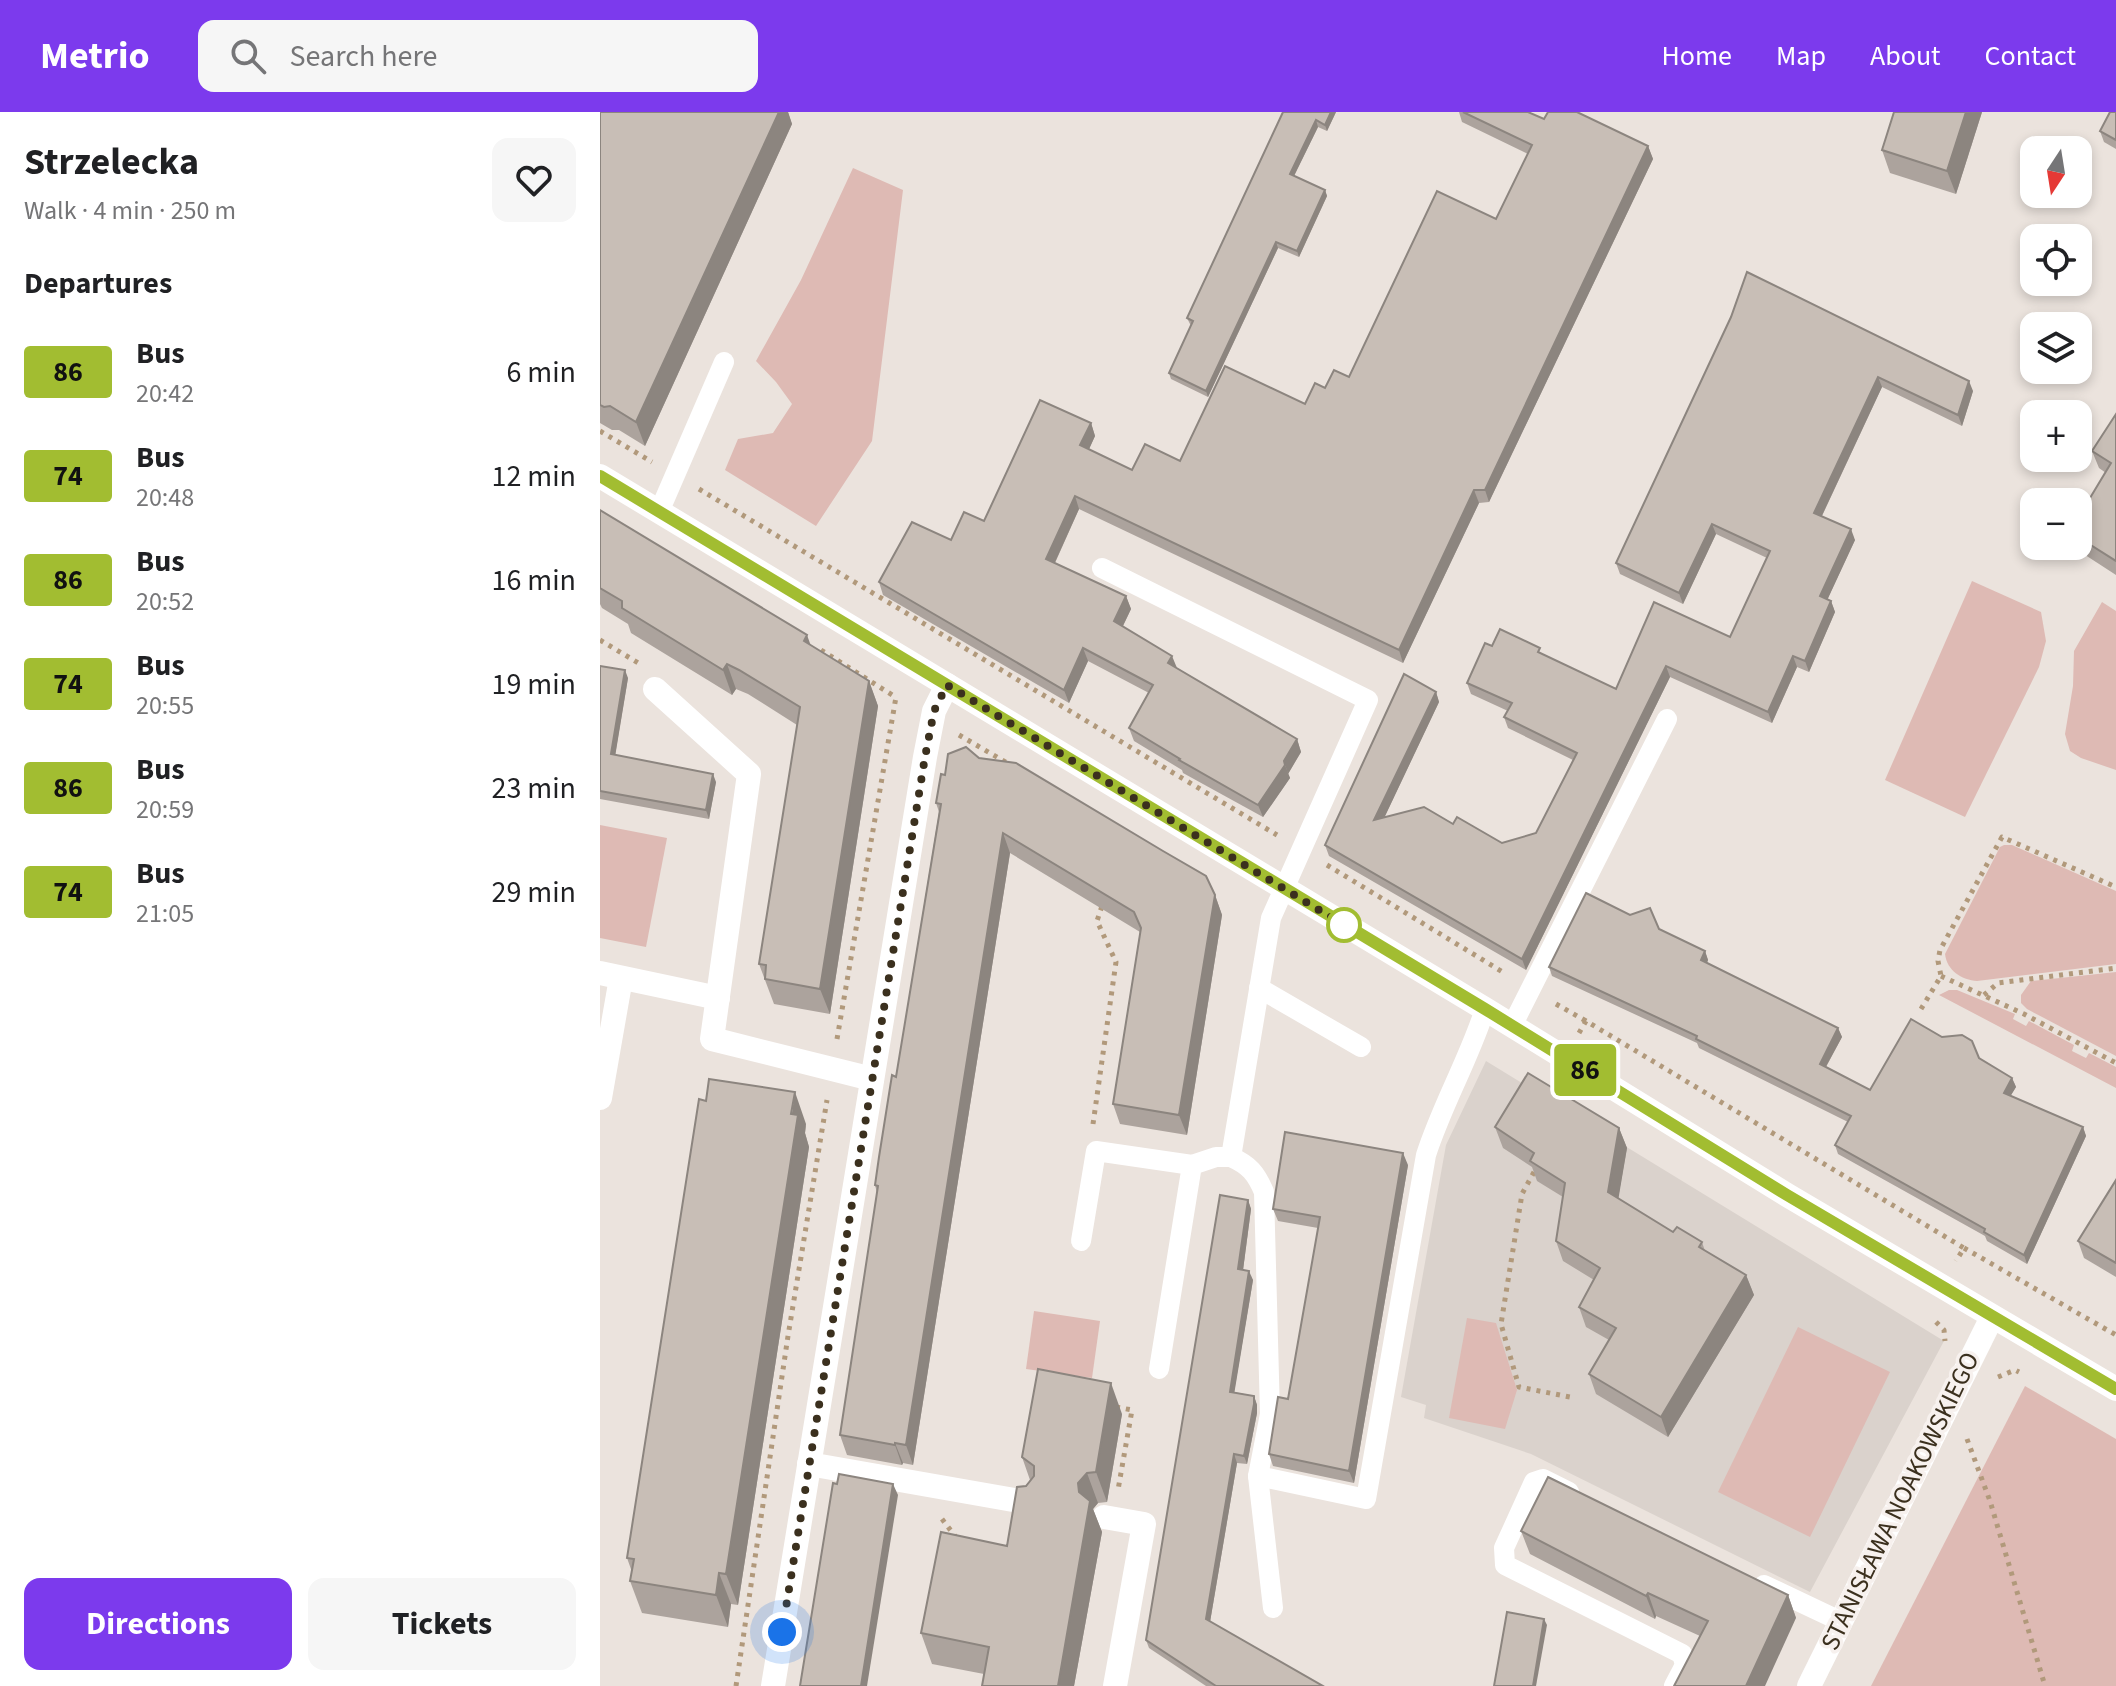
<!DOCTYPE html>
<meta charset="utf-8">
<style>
body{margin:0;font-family:"Source Sans 3",sans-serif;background:#f6f6f6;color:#202124;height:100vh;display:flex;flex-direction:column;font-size:30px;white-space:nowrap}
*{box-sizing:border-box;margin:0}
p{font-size:26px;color:#757577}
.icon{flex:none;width:44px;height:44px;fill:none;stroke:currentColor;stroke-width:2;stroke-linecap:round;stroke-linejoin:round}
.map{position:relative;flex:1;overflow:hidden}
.panel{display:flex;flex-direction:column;background:#fff;width:600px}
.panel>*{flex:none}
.badge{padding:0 16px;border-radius:6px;font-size:28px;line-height:52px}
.needle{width:52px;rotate:192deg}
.buttons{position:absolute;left:1420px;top:24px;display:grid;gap:16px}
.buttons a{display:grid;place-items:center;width:72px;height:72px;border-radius:16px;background:#fff;box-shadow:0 4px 12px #0003;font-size:40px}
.you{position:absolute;width:40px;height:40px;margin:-20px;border:6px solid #fff;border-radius:50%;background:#1a73e8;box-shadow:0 0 0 12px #1a73e833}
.map>.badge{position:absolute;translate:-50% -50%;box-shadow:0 0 0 4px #fff}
h2{padding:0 24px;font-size:30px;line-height:72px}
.round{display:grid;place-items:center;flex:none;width:84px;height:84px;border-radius:16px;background:#f6f6f6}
.headline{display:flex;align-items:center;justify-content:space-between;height:136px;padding:0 24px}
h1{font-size:38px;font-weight:700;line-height:60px}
.primary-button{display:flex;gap:16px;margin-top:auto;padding:16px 24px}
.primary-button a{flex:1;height:92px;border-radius:16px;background:#7c3aed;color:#fff;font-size:32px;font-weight:700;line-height:92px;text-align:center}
.primary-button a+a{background:#f6f6f6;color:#202124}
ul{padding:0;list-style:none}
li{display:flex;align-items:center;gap:24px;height:104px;padding:0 24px}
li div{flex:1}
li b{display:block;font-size:30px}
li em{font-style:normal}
li .badge{min-width:88px;font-weight:700;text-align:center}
header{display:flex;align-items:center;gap:48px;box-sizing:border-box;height:112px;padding:0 40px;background:#7c3aed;color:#fff}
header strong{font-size:38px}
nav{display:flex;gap:44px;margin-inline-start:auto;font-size:28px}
.search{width:560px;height:72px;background:#f6f6f6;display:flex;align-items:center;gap:20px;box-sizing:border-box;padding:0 28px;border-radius:16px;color:#757577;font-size:30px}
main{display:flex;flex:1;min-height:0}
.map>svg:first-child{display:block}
</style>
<header>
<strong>Metrio</strong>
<div class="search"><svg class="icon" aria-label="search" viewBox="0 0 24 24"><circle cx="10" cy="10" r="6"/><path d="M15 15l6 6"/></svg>Search here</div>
<nav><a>Home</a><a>Map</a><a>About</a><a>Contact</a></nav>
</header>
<main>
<section class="panel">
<div class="headline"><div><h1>Strzelecka</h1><p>Walk · 4 min · 250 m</p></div><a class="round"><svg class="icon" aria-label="heart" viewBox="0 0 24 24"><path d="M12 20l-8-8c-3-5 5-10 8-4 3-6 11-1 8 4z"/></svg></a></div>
<h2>Departures</h2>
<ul>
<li><span class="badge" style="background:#a2bd31;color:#111">86</span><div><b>Bus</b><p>20:42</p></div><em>6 min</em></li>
<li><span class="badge" style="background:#a2bd31;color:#111">74</span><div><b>Bus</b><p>20:48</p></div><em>12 min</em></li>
<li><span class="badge" style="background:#a2bd31;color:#111">86</span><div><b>Bus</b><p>20:52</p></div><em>16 min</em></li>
<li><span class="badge" style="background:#a2bd31;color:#111">74</span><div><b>Bus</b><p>20:55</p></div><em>19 min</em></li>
<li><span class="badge" style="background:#a2bd31;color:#111">86</span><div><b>Bus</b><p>20:59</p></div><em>23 min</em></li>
<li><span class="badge" style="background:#a2bd31;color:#111">74</span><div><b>Bus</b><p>21:05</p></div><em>29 min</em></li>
</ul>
<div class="primary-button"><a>Directions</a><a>Tickets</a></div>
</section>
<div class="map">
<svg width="1516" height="1574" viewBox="0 0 1516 1574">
<rect width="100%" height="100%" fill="#ebe3dd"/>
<path fill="#dad2cc" d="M886 949 1344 1229 1210 1480 931 1342 824 1306 826 1293 801 1285 846 1033Z"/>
<g fill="#debab4">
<path d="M253 56 303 78 272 329 216 414 125 358 138 327 173 321 192 292 176 270 156 249 201 168Z"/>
<path d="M1372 469 1441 500 1446 529 1439 555 1365 705 1285 668Z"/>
<path d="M1502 490 1516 499V658L1481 646 1470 639 1465 622 1473 574 1474 539Z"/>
<path d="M0 713 67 726 46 835 0 826Z"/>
<path d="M1404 733H1412L1516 779V852L1377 869C1362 868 1347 859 1345 842L1400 735Z"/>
<path d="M1516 860V944L1427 897 1421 891V883L1431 869Z"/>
<path d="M1349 878H1357L1415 902 1413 907 1426 914 1429 909 1474 933 1472 939 1486 946 1489 941 1516 955V976L1339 883Z"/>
<path d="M434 1199 500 1209 492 1266 426 1257Z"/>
<path d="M867 1206 896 1211 917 1278 905 1317 849 1306Z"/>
<path d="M1198 1215 1290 1260 1210 1425 1118 1380Z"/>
<path d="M1425 1274 1516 1327V1574H1271Z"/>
</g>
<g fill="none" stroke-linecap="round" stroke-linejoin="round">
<g stroke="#b1997b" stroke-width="5" stroke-dasharray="4 6" stroke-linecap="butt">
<path d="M0 319 52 350"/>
<path d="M99 377 677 723"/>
<path d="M0 528 40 552"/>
<path d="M221 538 297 586"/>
<path d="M359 623 409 652"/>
<path d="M727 753 906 862"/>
<path d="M1341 864 1424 902 1516 951"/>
<path d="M1384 883 1398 871 1516 856"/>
<path d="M956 892 986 909"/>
<path d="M1321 897 1341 864 1338 849 1340 838 1402 725 1516 775"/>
<path d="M979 921 986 909 1364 1136 1356 1149"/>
<path d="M237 927 296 585"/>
<path d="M493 1012 516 850 497 809 503 791"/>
<path d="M934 1060 922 1082 901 1212 919 1275 975 1286"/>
<path d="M1364 1136 1516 1223"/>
<path d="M1336 1210 1344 1218 1345 1229"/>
<path d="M1398 1265 1415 1258 1419 1260"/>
<path d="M516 1295 532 1298 518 1378"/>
<path d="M1367 1327 1390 1389 1445 1574"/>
<path d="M342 1407 358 1428"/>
<path d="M136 1574 188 1224 227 988"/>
</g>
<g stroke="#fff" stroke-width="20">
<path d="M59 400 124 250"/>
<path d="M502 456 768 588 671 806 631 1045H616L592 1053 559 1257"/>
<path d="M659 876 761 935"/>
<path d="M912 914 1067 607"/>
<path d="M631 1045C649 1053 656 1061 664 1080L670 1302 658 1364 673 1496"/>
<path d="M481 1129 496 1039 592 1053"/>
<path d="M658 1364 766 1387 826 1043C842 993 869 947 885 897"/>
<path d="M969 1380 943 1367 934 1370 904 1436 905 1453 1082 1542 1085 1553 1074 1574"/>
<path d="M1164 1473 1240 1509"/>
</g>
<g stroke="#fff" stroke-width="24">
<path d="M55 577 149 662 112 927 272 967"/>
<path d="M0 861 118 886"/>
<path d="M0 986 21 866"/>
<path d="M209 1352 431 1391"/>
<path d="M504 1405 544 1412 515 1574"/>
<path d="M173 1574 325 645 334 599 347 573"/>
<path d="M1209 1574 1392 1205"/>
</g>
<path stroke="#fff" stroke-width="24" d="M0 364 885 897 1187 1083 1516 1277"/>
</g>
<g fill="#aca39d">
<path d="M0 0H188L192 12 45 334 19 318H12L0 311Z"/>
<path d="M683 0H736L727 19 718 15 694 64 725 78 727 84 699 145 678 136 608 285 571 267 569 261 591 213 590 212 587 206Z"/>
<path d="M859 0H928L944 7 1048 34 1053 47 889 390 879 391 803 551 479 397 455 451 526 484 531 497 523 514 577 556 697 627 701 640 688 662 690 666 663 705 583 661 582 658 534 629 529 616 549 581 488 549 469 591 283 483 279 470 384 409 491 311 495 324 489 337 532 358 580 349 705 292 725 276 749 265 896 107 928 42 862 10Z"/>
<path d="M1382 0 1356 82 1290 61 1282 38Z"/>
<path d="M1516 0V37L1504 30 1500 19Z"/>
<path d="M1131 205 1373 279 1362 314 1282 275 1222 404 1255 428 1227 488 1231 489 1235 500 1209 560 1197 555 1172 611 1070 565 926 858 729 744 725 733 836 580 839 590 784 706 853 712 902 731 936 721 973 648 908 616 904 605 908 599 871 582 867 571 892 534 942 542 1016 577 1130 525 1167 446 1116 422 1083 492 1020 462 1016 451Z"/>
<path d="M1516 302V463L1476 437 1475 434H1478V406L1506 361 1499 356 1492 339Z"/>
<path d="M0 398 211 534 269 569 278 594 230 902 174 892 159 852 197 613 148 582 136 577 132 583 31 521 28 512 2 496 0 492Z"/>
<path d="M0 554 28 566 15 643 116 670 109 707 0 687Z"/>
<path d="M379 646 615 783 622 803 587 1023 520 1012 513 992 540 820 410 741 313 1353 303 1351 302 1353 247 1343 240 1323 277 1081 275 1073 296 965 339 700 336 691 345 663Z"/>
<path d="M1059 817 1105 839 1108 848 1107 851 1238 916 1242 925 1226 955 1270 978 1379 946 1412 966 1416 975 1410 984 1483 1015 1486 1024 1427 1152 1387 1129 1385 1124 1238 1042 1235 1033 1248 1010 1099 936 1097 931 952 864 949 855Z"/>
<path d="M206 1012 205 1021 209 1035 138 1493 131 1492 128 1515 42 1501 30 1469 32 1460 27 1446Z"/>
<path d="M895 1015 1019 1016 1027 1036 1018 1086 1073 1120 1102 1130 1105 1139 1146 1163 1154 1183 1068 1325 996 1282 989 1262 1009 1228 986 1215 979 1195 994 1168 963 1149 956 1129 963 1085 937 1069 932 1055 903 1036Z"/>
<path d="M808 1053 754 1371 673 1354 669 1342 688 1287 718 1116 678 1109 673 1097Z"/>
<path d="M1516 1068V1165L1484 1146 1478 1129Z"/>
<path d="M648 1088 651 1097 643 1158 653 1168 634 1280 654 1284 657 1293V1301L647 1352 637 1351 610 1510 723 1574H606L549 1536 546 1528Z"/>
<path d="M522 1302 507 1390 498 1391 493 1397 502 1420 474 1574H382L384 1562 332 1552 321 1521 407 1434 426 1374 430 1368 422 1345Z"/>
<path d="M921 1419 1188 1483 1196 1506 1100 1524 1056 1504 1055 1507 930 1442Z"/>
</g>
<g fill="#8c857f">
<path d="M179 0H188L192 12 45 334 36 310Z"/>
<path d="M731 0H736L727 19 725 13Z"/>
<path d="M1366 0H1382L1356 82 1347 59Z"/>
<path d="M716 8 718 15 692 68 690 62Z"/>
<path d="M1048 34 1053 47 889 390 885 378Z"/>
<path d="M725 78 727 84 699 145 697 139Z"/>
<path d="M676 130 678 136 608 285 606 279Z"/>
<path d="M1278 265 1282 275 1218 412 1214 401Z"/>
<path d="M1369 269 1373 279 1362 314 1358 303Z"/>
<path d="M491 311 495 324 485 346 480 333Z"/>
<path d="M874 378 879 391 803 551 799 538Z"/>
<path d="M475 384 479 397 451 459 446 447Z"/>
<path d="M1112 412 1116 422 1083 492 1079 481Z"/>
<path d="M1251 417 1255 428 1224 495 1220 484Z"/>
<path d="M526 484 531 497 519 522 514 509Z"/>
<path d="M1231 489 1235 500 1209 560 1205 549Z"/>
<path d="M207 523 216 548 204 529Z"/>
<path d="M483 536 488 549 469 591 464 578Z"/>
<path d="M572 544 577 556 568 551Z"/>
<path d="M1193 544 1197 555 1172 611 1168 600Z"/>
<path d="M127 552 136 577 132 583 123 558Z"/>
<path d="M1066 554 1070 565 926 858 922 847Z"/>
<path d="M25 558 28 566 14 651 11 642Z"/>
<path d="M269 569 278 594 230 902 220 877Z"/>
<path d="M836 580 839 590 778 719 774 708Z"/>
<path d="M697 627 701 640 688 662 684 649Z"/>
<path d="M685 653 690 666 663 705 658 693Z"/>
<path d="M113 662 116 670 109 707 106 698Z"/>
<path d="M403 721 410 741 313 1353 306 1333Z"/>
<path d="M615 783 622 803 587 1023 579 1003Z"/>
<path d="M1105 839 1108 848 1104 857 1101 848Z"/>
<path d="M1238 916 1242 925 1223 960 1220 952Z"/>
<path d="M1412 966 1416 975 1407 990 1404 981Z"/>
<path d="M195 980 206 1012 205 1021 209 1035 138 1493 126 1462Z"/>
<path d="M1483 1015 1486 1024 1427 1152 1424 1143Z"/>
<path d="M1019 1016 1027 1036 1016 1101 1008 1080Z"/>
<path d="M803 1041 808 1053 754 1371 749 1359Z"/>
<path d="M648 1088 651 1097 642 1166 638 1157Z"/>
<path d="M649 1159 653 1168 633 1289 630 1280Z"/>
<path d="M1146 1163 1154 1183 1068 1325 1061 1305Z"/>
<path d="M511 1271 522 1302 507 1390 496 1360Z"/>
<path d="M654 1284 657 1293V1301L647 1352 644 1344Z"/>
<path d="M295 1331 303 1351 302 1353 295 1333Z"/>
<path d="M634 1342 637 1351 609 1516 606 1507Z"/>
<path d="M487 1361 498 1391 493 1397 502 1420 474 1574H458L479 1380 478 1371Z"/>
<path d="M293 1372 298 1383 267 1574H261Z"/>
<path d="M119 1461 131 1492 128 1515 116 1483Z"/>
<path d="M1048 1481 1056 1504 1055 1507 1046 1484Z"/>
<path d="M1188 1483 1196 1506 1165 1574H1146Z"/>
<path d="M944 1507 947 1513 936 1574H933Z"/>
</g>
<g fill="#c8beb6" stroke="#8c857f" stroke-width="2">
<path d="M0 0H179L36 310 10 294 4 295 0 293Z"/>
<path d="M683 0H731L725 13 716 8 690 62 725 78 697 139 676 130 606 279 569 261 593 209 587 206Z"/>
<path d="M863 0H928L944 7 948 0H977L1048 34 885 378H874L799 538 475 384 446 447 526 484 514 509 572 544 568 551 697 627 684 649 685 653 658 693 579 648 580 647 529 616 553 573 483 536 464 578 279 470 312 410 351 428 364 400 384 409 440 288 491 311 480 333 532 358 545 332 580 349 625 254 705 292 715 271 725 276 734 258 749 265 837 79 896 107 932 33Z"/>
<path d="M1294 0H1366L1347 59 1282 38Z"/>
<path d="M1510 0H1516V28L1500 19Z"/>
<path d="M1147 160 1369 269 1358 303 1278 265 1214 401 1251 417 1220 484 1231 489 1205 549 1193 544 1168 600 1066 554 922 847 725 733 804 562 836 580 774 708 824 695 853 712 857 705 902 731 936 721 977 641 904 605 912 591 867 571 885 531 892 534 900 517 940 536 938 540 1016 577 1054 490 1130 525 1170 439 1112 412 1079 481 1016 451 1131 205Z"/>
<path d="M1516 302V449L1478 425V406L1511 351 1492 339Z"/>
<path d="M0 398 207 523 204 529 269 569 220 877 165 867 166 853 159 852 200 595 139 558 127 552 123 558 22 496V489L0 476Z"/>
<path d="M0 554 25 558 11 642 113 662 106 698 0 679Z"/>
<path d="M366 635 379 646 416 651 563 739 606 764 615 783 579 1003 513 992 541 816 534 800 403 721 306 1333 295 1331V1333L240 1323 278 1074 275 1073 279 1045 292 963 296 965 341 692 336 691 341 662 345 663 348 642Z"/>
<path d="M986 781 1030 803 1050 796 1059 817 1105 839 1101 848 1238 916 1220 952 1270 978 1311 907 1342 925 1362 923 1372 929 1379 946 1412 966 1404 981 1483 1015 1424 1143 1384 1120 1385 1117 1235 1033 1251 1004 1096 927 1097 924 949 855Z"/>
<path d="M928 961 1019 1016 1008 1080 1073 1120 1077 1115 1102 1130 1099 1135 1146 1163 1061 1305 989 1262 1016 1216 979 1195 1000 1156 956 1129 965 1071 930 1049 934 1041 895 1015Z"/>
<path d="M109 967 195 980 191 1002 198 1003 126 1462 119 1461 116 1483 30 1469 34 1447 27 1446 99 987 106 989Z"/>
<path d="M685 1020 803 1041 749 1359 669 1342 678 1285 688 1287 720 1105 673 1097Z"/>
<path d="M1516 1068V1151L1478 1129Z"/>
<path d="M620 1083 648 1088 638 1157 649 1159 630 1280 654 1284V1292L644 1344 634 1342 606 1507 723 1574H616L546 1528Z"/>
<path d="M438 1257 511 1271 496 1360 487 1361 478 1371 479 1380 490 1389 458 1574H382L389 1535 321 1521 341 1420 407 1434 417 1375 426 1374 434 1364V1354L422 1345Z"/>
<path d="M239 1362 293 1372 261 1574H200L233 1371 237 1372Z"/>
<path d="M948 1365 1188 1483 1146 1574H1074L1108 1509 1048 1481 1046 1484 921 1419Z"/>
<path d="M907 1500 944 1507 933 1574H894Z"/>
</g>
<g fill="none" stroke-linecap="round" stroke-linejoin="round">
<defs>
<path id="line" d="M0 364 885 897 1187 1083 1516 1277"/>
</defs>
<use href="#line" stroke="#fff" stroke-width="18"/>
<use href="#line" stroke="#a2bd31" stroke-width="12"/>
<path stroke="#3b301e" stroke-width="8" stroke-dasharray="0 14.4" d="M182 1520 325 645 334 599 347 573 744 813"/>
</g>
<circle fill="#fff" stroke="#a2bd31" stroke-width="4" cx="744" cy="813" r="16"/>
<g text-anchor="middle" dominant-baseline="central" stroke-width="7" stroke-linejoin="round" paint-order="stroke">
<g font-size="26" fill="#3b301e" stroke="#f7f1ee">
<text transform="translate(1300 1389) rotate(-64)">STANISŁAWA NOAKOWSKIEGO</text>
</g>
</g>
</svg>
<div class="buttons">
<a><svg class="needle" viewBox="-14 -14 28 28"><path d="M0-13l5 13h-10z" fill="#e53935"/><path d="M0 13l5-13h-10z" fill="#757577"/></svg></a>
<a><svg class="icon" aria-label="locate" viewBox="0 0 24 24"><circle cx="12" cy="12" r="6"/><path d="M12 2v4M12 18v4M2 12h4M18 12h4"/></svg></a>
<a><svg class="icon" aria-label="layers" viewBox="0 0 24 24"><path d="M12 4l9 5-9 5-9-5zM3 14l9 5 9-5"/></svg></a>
<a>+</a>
<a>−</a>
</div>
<div class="you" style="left:182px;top:1520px"></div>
<b class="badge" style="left:985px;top:958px;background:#a2bd31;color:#111">86</b>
</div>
</main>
